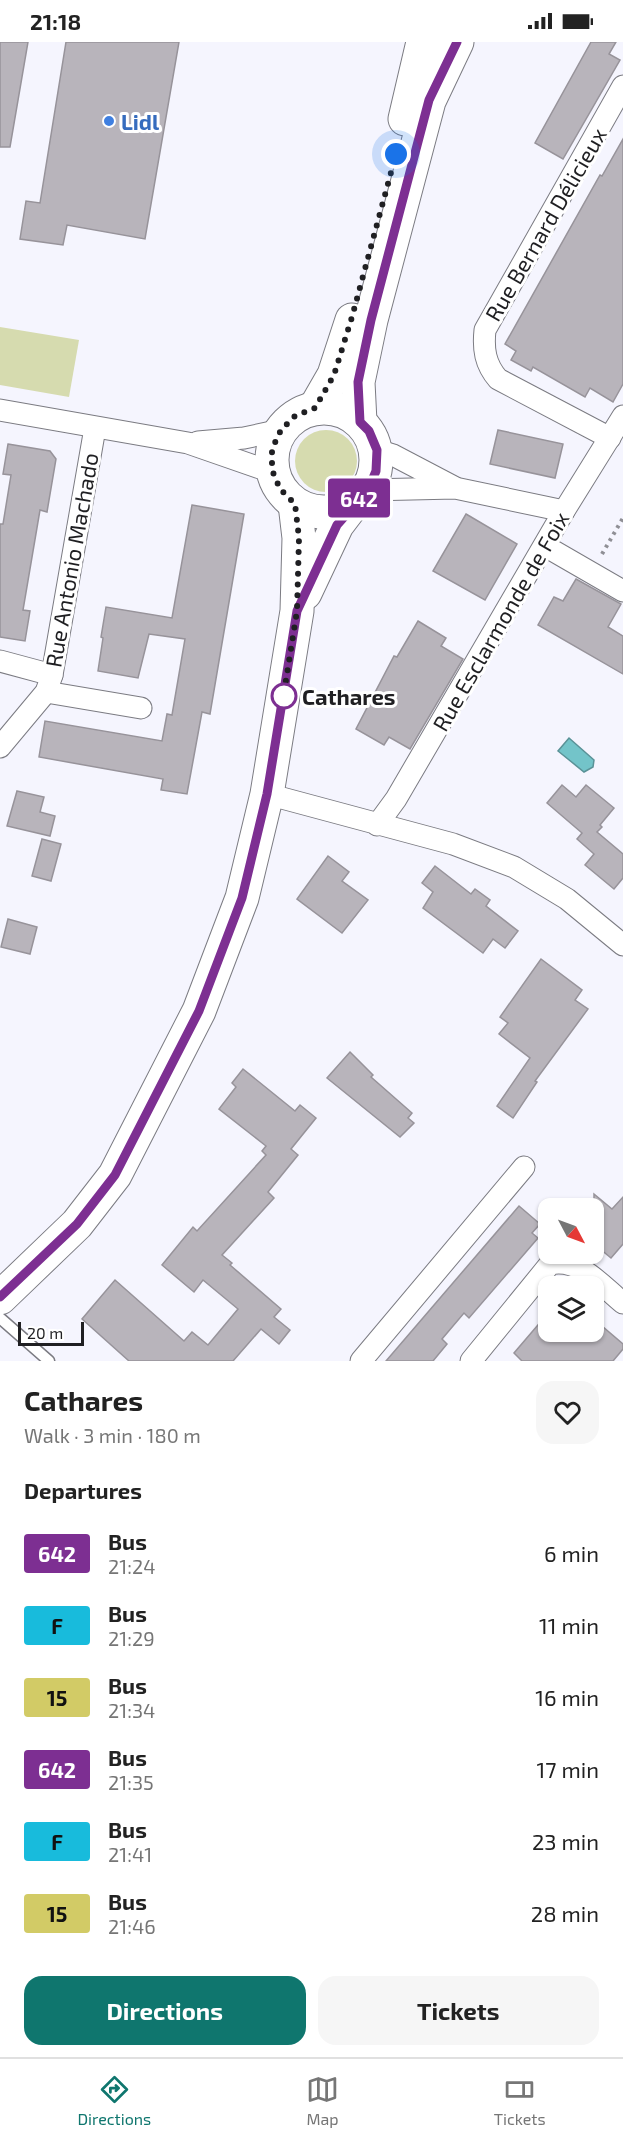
<!DOCTYPE html>
<meta charset="utf-8">
<style>
body{margin:0;font-family:"Exo 2",sans-serif;background:#f6f6f6;color:#222;height:100vh;display:flex;flex-direction:column;font-size:22px;white-space:nowrap}
*{box-sizing:border-box;margin:0}
p{font-size:20px;color:#767676}
.icon{flex:none;width:33px;height:33px;fill:none;stroke:currentColor;stroke-width:2;stroke-linecap:round;stroke-linejoin:round}
.map{position:relative;height:1319px;overflow:hidden}
.drawer{display:flex;flex-direction:column;background:#fff;flex:1}
.drawer>*{flex:none}
.badge{padding:0 12px;border-radius:4px;font-size:21px;line-height:39px}
.needle{width:39px;rotate:131deg}
.buttons{position:absolute;left:538px;top:1156px;display:grid;gap:12px}
.buttons a{display:grid;place-items:center;width:66px;height:66px;border-radius:12px;background:#fff;box-shadow:0 2px 4px #0004;font-size:30px}
.scale{position:absolute;left:18px;bottom:15px;width:66px;box-sizing:border-box;padding-left:6px;border:3px solid #1f1f22;border-top:0;font-size:16px;line-height:21px;white-space:nowrap;color:#1f1f22;-webkit-text-stroke:4px #fff;paint-order:stroke}
.you{position:absolute;width:30px;height:30px;margin:-15px;border:4px solid #fff;border-radius:50%;background:#1a73e8;box-shadow:0 0 0 9px #1a73e833}
.map>.badge{position:absolute;translate:-50% -50%;box-shadow:0 0 0 3px #fff}
h2{padding:0 24px;font-size:22px;line-height:54px}
.round{display:grid;place-items:center;flex:none;width:63px;height:63px;border-radius:18px;background:#f6f6f6}
.head{display:flex;align-items:center;justify-content:space-between;height:102px;padding:0 24px}
h1{font-size:28px;font-weight:700;line-height:45px}
.cta{display:flex;gap:12px;margin-top:auto;padding:12px 24px}
.cta a{flex:1;height:69px;border-radius:18px;background:#0f766e;color:#fff;font-size:24px;font-weight:700;line-height:69px;text-align:center}
.cta a+a{background:#f6f6f6;color:#222}
ul{padding:0;list-style:none}
li{display:flex;align-items:center;gap:18px;height:72px;padding:0 24px}
li div{flex:1}
li b{display:block;font-size:22px}
li em{font-style:normal}
li .badge{min-width:66px;font-weight:700;text-align:center}
.status{display:flex;justify-content:space-between;align-items:center;height:42px;padding:0 30px;background:#fff;direction:ltr}
.status svg{height:16px;fill:currentColor}
.menu{display:flex;justify-content:space-around;align-items:center;height:84px;border-top:2px solid #e0e0e0;background:#fff;font-size:16px;color:#767676}
.menu a{display:grid;justify-items:center;gap:3px}
.menu .on{color:#0f766e}
.map>svg:first-child{display:block}
</style>
<div class="status"><b>21:18</b><svg viewBox="0 0 49 12"><path d="M0 12V9h3v3zM5 12V6h3v6zM10 12V3h3v9zM15 12V0h3v12zM26 1h20v11H26zM47 4h2v5h-2z"/></svg></div>
<div class="map">
<svg width="623" height="1319" viewBox="0 0 623 1319">
<rect width="100%" height="100%" fill="#f5f5fe"/>
<g fill="#d6dbaf">
<path d="M0 285 79 298 69 355 0 343Z"/>
<circle cx="326" cy="419" r="31"/>
</g>
<path fill="#73c4c9" stroke="#5a9297" stroke-width="1.5" d="M569 696 594 718 593 725 584 730 558 709Z"/>
<g fill="#b8b4bb" stroke="#97939a" stroke-width="1.5">
<path d="M0 0H28L10 105H0Z"/>
<path d="M66 0H179L145 197 67 183 63 203 20 197 26 159 40 161Z"/>
<path d="M591 0H616L609 12 620 18 563 117 535 101Z"/>
<path d="M623 97V342L613 360 590 346 585 355 533 325 531 329 511 318 516 309 505 302 600 133 602 134Z"/>
<path d="M498 388 563 402 555 436 490 422Z"/>
<path d="M8 402 50 409 56 417 47 470 40 468 23 568 30 569 25 599 0 595V482H3L11 433 3 432Z"/>
<path d="M192 463 244 472 210 672 202 670 187 752 161 748 163 737 39 715 45 679 162 699 167 672 172 673 185 597 149 592 138 636 98 629 103 596 101 595 106 565 172 576Z"/>
<path d="M466 472 517 502 485 558 433 529Z"/>
<path d="M576 537 621 562 608 585 623 594V632L538 583 554 555 563 559Z"/>
<path d="M418 579 446 596 441 604 463 617 410 707 389 695 384 703 356 687 394 614 397 615Z"/>
<path d="M562 743 576 755 586 743 614 766 600 783 602 785 597 790 623 812V836L614 847 585 823 594 812 577 797 582 791 547 761Z"/>
<path d="M17 749 44 755 40 770 55 774 50 794 7 784Z"/>
<path d="M42 797 61 802 51 839 32 834Z"/>
<path d="M328 814 349 830 342 839 368 858 342 891 297 857Z"/>
<path d="M435 824 471 852 475 847 490 858 486 864 518 889 505 906 493 897 483 911 423 866 433 850 422 841Z"/>
<path d="M8 877 37 885 30 912 1 905Z"/>
<path d="M541 917 582 948 575 958 588 967 535 1039 537 1040 513 1076 497 1064 530 1016 499 992 508 981 500 975Z"/>
<path d="M350 1010 373 1033 371 1035 412 1071 408 1076 414 1081 400 1095 327 1036Z"/>
<path d="M243 1027 295 1069 300 1063 316 1076 291 1107 298 1113 268 1150 274 1156 222 1213 232 1221 230 1223 281 1267 274 1275 290 1288 279 1302 261 1287 233 1319H129L82 1277 115 1238 184 1299 192 1290 208 1303 238 1267 203 1238 194 1250 162 1223 193 1185 197 1189 266 1113 262 1109 266 1104 219 1067 236 1045 232 1041Z"/>
<path d="M594 1152 612 1167 623 1155V1202L611 1216 594 1202Z"/>
<path d="M519 1164 540 1182 532 1191 538 1196 469 1276 464 1271 442 1297 447 1302 433 1319H386Z"/>
<path d="M549 1270V1290H594L596 1279 623 1302V1307L613 1319H522L514 1311Z"/>
</g>
<g fill="none" stroke-linecap="round" stroke-linejoin="round">
<defs>
<path id="service" d="M0 1276 49 1319"/>
<g id="minor">
<path d="M0 368 188 401 260 426 272 428"/>
<path d="M610 396 498 337C485 322 483 307 485 288L623 44"/>
<path d="M198 400 244 396 281 388"/>
<path d="M377 408 393 413 454 445"/>
<path d="M368 448 455 446 564 469"/>
<path d="M545 504 623 549"/>
<path d="M0 619 52 633"/>
<path d="M46 650 141 666"/>
<path d="M0 705 46 650 52 633 95 386"/>
<path d="M267 752 453 802 514 825 567 857 623 903"/>
<path d="M377 783 396 757 564 469 623 374"/>
<path d="M361 1319 524 1125"/>
<path d="M471 1319 550 1222C579 1215 602 1244 623 1261"/>
</g>
<g id="primary">
<path d="M405 77 423 0"/>
<circle cx="324" cy="418" r="52"/>
<path d="M315 366 334 333 352 278"/>
<path d="M360 380 358 340 371 278 429 59 457 0"/>
<path d="M305 551 337 483 353 462"/>
<path d="M0 1256 77 1182 115 1133 199 969 242 856 267 752 297 569 299 496 295 462"/>
</g>
</defs>
<use href="#service" stroke="#7b7b82" stroke-width="13"/>
<use href="#minor" stroke="#7b7b82" stroke-width="23"/>
<use href="#primary" stroke="#7b7b82" stroke-width="35"/>
<path stroke="#8f8f95" stroke-width="4" stroke-dasharray="3 4.5" stroke-linecap="butt" d="M602 512 623 476"/>
<use href="#service" stroke="#fff" stroke-width="10"/>
<use href="#minor" stroke="#fff" stroke-width="21"/>
<use href="#primary" stroke="#fff" stroke-width="33"/>
</g>
<g fill="none" stroke-linecap="round" stroke-linejoin="round">
<defs>
<path id="line" d="M0 1255 77 1182 115 1133 199 969 242 856 267 752 297 569 337 483 368 448 376 429 377 408 369 389 360 380 358 340 371 278 429 58 457 0"/>
</defs>
<use href="#line" stroke="#fff" stroke-width="14"/>
<use href="#line" stroke="#7d2f92" stroke-width="9"/>
<path stroke="#1f1f22" stroke-width="6" stroke-dasharray="0 10.8" d="M284 654 283 657 297 569 299 496 295 462 280 447 272 428V407L281 388 295 374 315 366 334 333 352 275 396 112"/>
</g>
<circle fill="#3f7fe0" stroke="#fff" stroke-width="2" cx="109" cy="79" r="6"/>
<circle fill="#fff" stroke="#7d2f92" stroke-width="3" cx="284" cy="654" r="12"/>
<g text-anchor="middle" dominant-baseline="central" stroke-width="6" stroke-linejoin="round" paint-order="stroke">
<g font-size="22" font-weight="bold" fill="#366cbe" stroke="#fff" text-anchor="start">
<text x="121" y="79">Lidl</text>
</g>
<g font-size="22" fill="#1f1f22" stroke="#fff">
<text transform="translate(545 182) rotate(-60)">Rue Bernard Délicieux</text>
<text transform="translate(71 518) rotate(-80)">Rue Antonio Machado</text>
<text transform="translate(500 579) rotate(-60)">Rue Esclarmonde de Foix</text>
</g>
<g font-size="22" font-weight="bold" fill="#1f1f22" stroke="#fff" text-anchor="start">
<text x="302" y="654">Cathares</text>
</g>
</g>
</svg>
<div class="buttons">
<a><svg class="needle" viewBox="-14 -14 28 28"><path d="M0-13l5 13h-10z" fill="#e53935"/><path d="M0 13l5-13h-10z" fill="#767676"/></svg></a>
<a><svg class="icon" aria-label="layers" viewBox="0 0 24 24"><path d="M12 4l9 5-9 5-9-5zM3 14l9 5 9-5"/></svg></a>
</div>
<div class="scale">20 m</div>
<div class="you" style="left:396px;top:112px"></div>
<b class="badge" style="left:359px;top:456px;background:#7d2f92;color:#fff">642</b>
</div>
<section class="drawer">
<div class="head"><div><h1>Cathares</h1><p>Walk · 3 min · 180 m</p></div><a class="round"><svg class="icon" aria-label="heart" viewBox="0 0 24 24"><path d="M12 20l-8-8c-3-5 5-10 8-4 3-6 11-1 8 4z"/></svg></a></div>
<h2>Departures</h2>
<ul>
<li><span class="badge" style="background:#7d2f92;color:#fff">642</span><div><b>Bus</b><p>21:24</p></div><em>6 min</em></li>
<li><span class="badge" style="background:#18bbdc;color:#111">F</span><div><b>Bus</b><p>21:29</p></div><em>11 min</em></li>
<li><span class="badge" style="background:#d2cb66;color:#111">15</span><div><b>Bus</b><p>21:34</p></div><em>16 min</em></li>
<li><span class="badge" style="background:#7d2f92;color:#fff">642</span><div><b>Bus</b><p>21:35</p></div><em>17 min</em></li>
<li><span class="badge" style="background:#18bbdc;color:#111">F</span><div><b>Bus</b><p>21:41</p></div><em>23 min</em></li>
<li><span class="badge" style="background:#d2cb66;color:#111">15</span><div><b>Bus</b><p>21:46</p></div><em>28 min</em></li>
</ul>
<div class="cta"><a>Directions</a><a>Tickets</a></div>
</section>
<nav class="menu">
<a class="on"><svg class="icon" aria-label="directions" viewBox="0 0 24 24"><path d="M12 3l9 9-9 9-9-9zM9 14v-3h6M13 9l2 2-2 2"/></svg>Directions</a>
<a><svg class="icon" aria-label="map" viewBox="0 0 24 24"><path d="M3 6l6-2 6 2 6-2v14l-6 2-6-2-6 2zM9 4v14M15 6v14"/></svg>Map</a>
<a><svg class="icon" aria-label="tickets" viewBox="0 0 24 24"><path d="M3 7h18v10H3zM15 7v10"/></svg>Tickets</a>
</nav>
